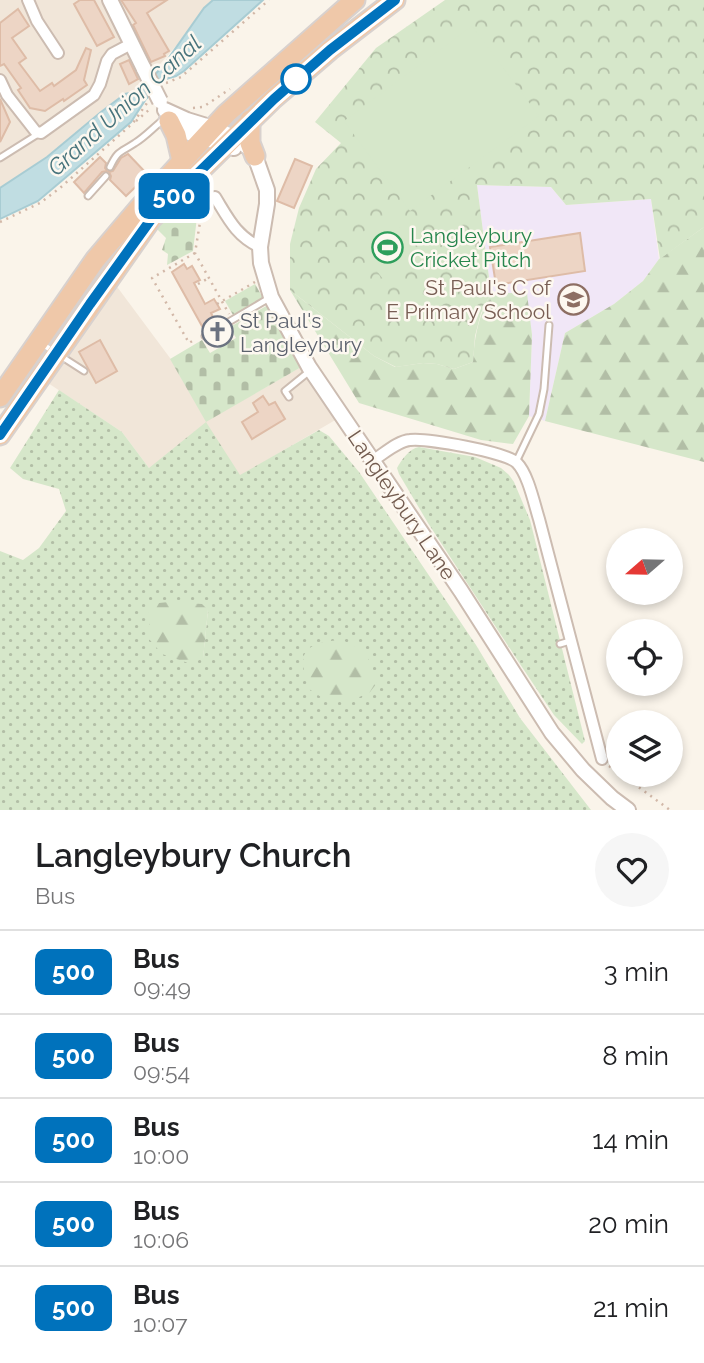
<!DOCTYPE html>
<style>
body{margin:0;font-family:Raleway,sans-serif;background:#f6f6f6;color:#202124;height:100vh;display:flex;flex-direction:column;font-size:26px;white-space:nowrap}
*{box-sizing:border-box;margin:0}
p{font-size:23px;color:#757577}
.icon{flex:none;width:38px;height:38px;fill:none;stroke:currentColor;stroke-width:2;stroke-linecap:round;stroke-linejoin:round}
.map{position:relative;height:810px;overflow:hidden}
.panel{display:flex;flex-direction:column;background:#fff;flex:1}
.panel>*{flex:none}
.badge{padding:0 14px;border-radius:10px;font-size:24px;line-height:46px}
.needle{width:46px;rotate:250deg}
.tools{position:absolute;left:606px;top:528px;display:grid;gap:14px}
.tools a{display:grid;place-items:center;width:77px;height:77px;border-radius:50%;background:#fff;box-shadow:0 4px 10px #0003;font-size:35px}
.map>.badge{position:absolute;translate:-50% -50%;box-shadow:0 0 0 4px #fff}
.round{display:grid;place-items:center;flex:none;width:74px;height:74px;border-radius:37px;background:#f6f6f6}
.headline{display:flex;align-items:center;justify-content:space-between;height:119px;padding:0 35px}
h1{font-size:33px;font-weight:600;line-height:52px}
ul{padding:0;list-style:none}
li{display:flex;align-items:center;gap:21px;height:84px;padding:0 35px;border-top:2px solid #e0e0e0}
li div{flex:1}
li b{display:block;font-size:26px}
li em{font-style:normal}
li .badge{min-width:77px;font-weight:700;text-align:center}
.map>svg:first-child{display:block}
</style>
<div class="map">
<svg width="704" height="810" viewBox="0 0 704 810">
<defs>
<pattern id="grass-dots" width="8" height="8" patternUnits="userSpaceOnUse" patternTransform="scale(1.75)"><rect width="8" height="8" fill="#d6e7ca"/><path d="M2 2h.1M6 6h.1" fill="none" stroke="#b2bea6" stroke-width="1.8" stroke-linecap="round"/></pattern>
<pattern id="forest-firs" width="22" height="20" patternUnits="userSpaceOnUse" patternTransform="scale(1.75)"><rect width="22" height="20" fill="#d6e7ca"/><path d="M5 1l3.5 6h-7zM16 11l3.5 6h-7z" fill="#b2bea6"/></pattern>
<pattern id="cemetery-stones" width="16" height="16" patternUnits="userSpaceOnUse" patternTransform="scale(1.75)"><rect width="16" height="16" fill="#d6e7ca"/><path d="M2 7V4a2 2 0 0 1 4 0v3zM10 15v-3a2 2 0 0 1 4 0v3z" fill="#b2bea6"/></pattern>
<pattern id="park-crowns" width="20" height="18" patternUnits="userSpaceOnUse" patternTransform="scale(1.75)"><rect width="20" height="18" fill="#d6e7ca"/><path d="M2 6a3 3 0 1 1 6 0M12 15a3 3 0 1 1 6 0" fill="none" stroke="#b2bea6"/></pattern>
</defs>
<rect width="100%" height="100%" fill="#faf4ea"/>
<g fill="#f1e6d9">
<path d="M0 0H105L150 79 139 91 125 94 101 112 48 157 0 188Z"/>
<path d="M114 0H217L151 74Z"/>
<path d="M115 284 170 358 206 421 303 366 337 419 240 476 149 468 122 432 48 383Z"/>
</g>
<path fill="#f1e7f7" d="M477 185 551 187 566 205 651 199 659 259 643 281 614 304 565 333 545 421 529 416 532 335 526 293H491Z"/>
<g fill="url(#grass-dots)" fill-rule="evenodd">
<path d="M59 390 122 432 149 468 206 422 240 475 319 430 329 436 359 472 476 645 520 718 591 810H0V551L23 560 39 548 66 511 59 489 23 479 10 468ZM149 604 208 610 203 658 149 639Z"/>
<path d="M419 447 475 457 501 468 509 475 514 482 530 520 585 741 582 744 554 715 520 664 428 523 399 474 397 468C402 459 409 449 419 447Z"/>
</g>
<g fill="url(#forest-firs)">
<path d="M704 227V462L545 421 565 333 614 304 643 281 659 259Z"/>
<path d="M290 290 374 356 395 367 423 363 437 364 454 369 473 362C475 334 478 318 491 293H527L532 335 529 416 513 444 481 440 359 403Z"/>
<path d="M169 602 202 604 208 610 203 659 188 663 162 654 149 639V604Z"/>
<path d="M342 640 363 650 371 663 377 683 370 692 353 700 327 701 309 689C307 681 304 673 303 665 301 643 326 641 342 640Z"/>
</g>
<g fill="url(#cemetery-stones)">
<path d="M197 217 193 251 167 265 168 254 162 250 166 238 157 229 166 218Z"/>
<path d="M255 284 263 298 233 315 225 301Z"/>
<path d="M268 305 303 366 206 422 170 359 202 340 210 353 236 338 230 327Z"/>
</g>
<path fill="url(#park-crowns)" d="M445 0H704V227L660 259 651 199 566 205 551 187 477 185 491 293 481 313 475 336 473 362 454 369 437 364 423 363 396 367 374 356 290 290V244L299 208 316 169 341 143 315 122 376 48Z"/>
<g fill="#d6e7ca">
<path d="M472 26 539 116 410 211 344 121Z"/>
<path d="M388 212 422 255 386 283 353 240Z"/>
</g>
<path fill="#c0dde2" stroke="#a8ccd3" stroke-width="2" d="M213 0H263L184 71 176 76 166 79 146 99 131 122 38 201 0 219V188L47 157 101 112 125 94 139 91 163 66 204 8Z"/>
<g fill="#edd5c5" stroke="#debca7" stroke-width="2">
<path d="M80 0H94L114 37 97 46 74 4Z"/>
<path d="M121 0H167L147 13 169 51 164 54 165 56 151 62 133 25 136 23Z"/>
<path d="M18 9 29 26 12 38 26 58 19 63 40 91 52 83 54 86 76 70 86 48 91 50 84 80 87 85 64 101 63 99 45 111 30 108 18 90 21 88 4 64 0 66V23Z"/>
<path d="M129 60 138 79 129 84 120 64Z"/>
<path d="M0 99 10 122 0 142Z"/>
<path d="M128 154 148 175 126 196 110 180 111 176 109 172 113 171 121 158Z"/>
<path d="M100 157 106 163 105 168 107 171 102 172 84 193 74 182Z"/>
<path d="M295 159 312 166 294 208 277 201Z"/>
<path d="M580 233 585 271 496 285 490 247Z"/>
<path d="M184 264 187 269 192 266 200 280 194 283 205 304 214 299 220 309 211 313 214 319 202 326 172 272Z"/>
<path d="M100 340 117 371 96 383 79 352Z"/>
<path d="M263 396 269 405 275 402 285 419 252 439 242 422 258 412 253 403Z"/>
</g>
<g fill="none" stroke-linecap="round" stroke-linejoin="round">
<defs>
<g id="service">
<path d="M0 158 38 134"/>
<path d="M110 167C118 150 120 153 135 143 145 137 154 127 163 120"/>
<path d="M88 196 106 176"/>
<path d="M205 336 271 297"/>
<path d="M42 344 84 371"/>
<path d="M289 397 285 391 311 370"/>
<path d="M516 462 539 414 544 389 549 325"/>
<path d="M560 644 570 641"/>
</g>
<g id="minor">
<path d="M28 0 37 21 58 53"/>
<path d="M0 80 7 95 36 132 41 133 94 95 100 84 107 61 112 54 131 44"/>
<path d="M215 197C228 218 236 236 260 247"/>
<path d="M372 461C384 454 397 441 410 440 426 438 507 452 517 463 528 474 534 503 539 519L602 759"/>
</g>
<g id="tertiary">
<path d="M110 0 144 69"/>
<path d="M165 110 187 120 213 128 233 137 249 148 255 156 267 190V204L260 247 261 263 271 297 309 367 461 591 552 733 583 770 612 798 628 810"/>
<path d="M169 121 181 130 234 148"/>
</g>
<g id="trunk">
<path d="M250 120V143L255 156"/>
<path d="M169 121 176 135 182 161"/>
<path d="M0 397 95 260 140 207 226 114 355 0"/>
<path d="M0 435 152 218 273 99 330 50 395 0"/>
</g>
</defs>
<use href="#service" stroke="#ccbcb1" stroke-width="9"/>
<use href="#minor" stroke="#ccbcb1" stroke-width="14"/>
<use href="#tertiary" stroke="#ccbcb1" stroke-width="18"/>
<use href="#trunk" stroke="#d8d1ce" stroke-width="23"/>
<g stroke="#d2b8a8" stroke-width="2.5" stroke-dasharray="2 5" stroke-linecap="butt">
<path d="M166 83 181 77 269 0"/>
<path d="M193 108 203 107 230 89"/>
<path d="M136 121 150 109"/>
<path d="M189 204H203"/>
<path d="M203 204 195 253 229 314"/>
<path d="M0 222 40 203 60 188 133 123 147 103"/>
<path d="M195 253 152 278 189 343 196 339"/>
<path d="M198 284 209 278"/>
<path d="M217 304 255 282"/>
<path d="M609 766 618 772"/>
<path d="M622 775 670 810"/>
</g>
<use href="#service" stroke="#fff" stroke-width="5"/>
<use href="#minor" stroke="#fff" stroke-width="10"/>
<use href="#tertiary" stroke="#fff" stroke-width="14"/>
<use href="#trunk" stroke="#efc8a9" stroke-width="19"/>
<defs>
<path id="tertiary-bridge" d="M144 69 160 101"/>
</defs>
<use href="#tertiary-bridge" stroke="#ccbcb1" stroke-width="18" stroke-linecap="butt"/>
<use href="#tertiary-bridge" stroke="#fff" stroke-width="14"/>
</g>
<g fill="none" stroke-linecap="round" stroke-linejoin="round">
<defs>
<path id="line" d="M0 435 90 304 152 218 274 99 330 50 395 0"/>
</defs>
<use href="#line" stroke="#fff" stroke-width="16"/>
<use href="#line" stroke="#0072bc" stroke-width="10"/>
</g>
<defs>
<symbol id="stadium-ring" viewBox="-11 -11 22 22"><circle r="9.5" fill="#fdf8f0" stroke="#2e9e5b" stroke-width="1.5"/><path d="M0-5a6.5 5 0 1 0 0 10a6.5 5 0 1 0 0-10ZM-3.5-1.8h7v3.6h-7Z" fill="#2e9e5b"/></symbol>
<symbol id="school-ring" viewBox="-11 -11 22 22"><circle r="9.5" fill="#fdf8f0" stroke="#8d6e63" stroke-width="1.5"/><path d="M0-5L7-2L0 1L-7-2ZM-4 1L0 2.5L4 1V4Q0 6-4 4Z" fill="#8d6e63"/></symbol>
<symbol id="church-ring" viewBox="-11 -11 22 22"><circle r="9.5" fill="#fdf8f0" stroke="#6b7280" stroke-width="1.5"/><path d="M-1.2-6h2.4v3.5h3.3v2.4h-3.3V6h-2.4V-.1h-3.3v-2.4h3.3Z" fill="#6b7280"/></symbol>
</defs>
<g fill-rule="evenodd">
<use href="#stadium-ring" x="370" y="230" width="35" height="35"/>
<use href="#school-ring" x="556" y="282" width="35" height="35"/>
<use href="#church-ring" x="200" y="314" width="35" height="35"/>
</g>
<circle fill="#fff" stroke="#0072bc" stroke-width="3.5" cx="296" cy="79" r="14"/>
<g text-anchor="middle" dominant-baseline="central" stroke-width="5" stroke-linejoin="round" paint-order="stroke">
<g font-size="21" fill="#27864d" stroke="#fdf8f0" text-anchor="start">
<text x="410" y="235">Langleybury<tspan x="410" dy="24">Cricket Pitch</tspan></text>
</g>
<g font-size="21" fill="#785e54" stroke="#fdf8f0" text-anchor="end">
<text x="551" y="287">St Paul's C of<tspan x="551" dy="24">E Primary School</tspan></text>
</g>
<g font-size="21" fill="#5b616d" stroke="#fdf8f0" text-anchor="start">
<text x="240" y="320">St Paul's<tspan x="240" dy="24">Langleybury</tspan></text>
</g>
<g font-size="21" fill="#735c50" stroke="#fdf8f0">
<text transform="translate(402 505) rotate(56)">Langleybury Lane</text>
</g>
<g font-size="23" font-style="italic" fill="#48747c" stroke="#fdf8f0">
<text transform="translate(124 105) rotate(-42)">Grand Union Canal</text>
</g>
</g>
</svg>
<div class="tools">
<a><svg class="needle" viewBox="-14 -14 28 28"><path d="M0-13l5 13h-10z" fill="#e53935"/><path d="M0 13l5-13h-10z" fill="#757577"/></svg></a>
<a><svg class="icon" aria-label="locate" viewBox="0 0 24 24"><circle cx="12" cy="12" r="6"/><path d="M12 2v4M12 18v4M2 12h4M18 12h4"/></svg></a>
<a><svg class="icon" aria-label="layers" viewBox="0 0 24 24"><path d="M12 4l9 5-9 5-9-5zM3 14l9 5 9-5"/></svg></a>
</div>
<b class="badge" style="left:174px;top:196px;background:#0072bc;color:#fff">500</b>
</div>
<section class="panel">
<div class="headline"><div><h1>Langleybury Church</h1><p>Bus</p></div><a class="round"><svg class="icon" aria-label="heart" viewBox="0 0 24 24"><path d="M12 20l-8-8c-3-5 5-10 8-4 3-6 11-1 8 4z"/></svg></a></div>
<ul>
<li><span class="badge" style="background:#0072bc;color:#fff">500</span><div><b>Bus</b><p>09:49</p></div><em>3 min</em></li>
<li><span class="badge" style="background:#0072bc;color:#fff">500</span><div><b>Bus</b><p>09:54</p></div><em>8 min</em></li>
<li><span class="badge" style="background:#0072bc;color:#fff">500</span><div><b>Bus</b><p>10:00</p></div><em>14 min</em></li>
<li><span class="badge" style="background:#0072bc;color:#fff">500</span><div><b>Bus</b><p>10:06</p></div><em>20 min</em></li>
<li><span class="badge" style="background:#0072bc;color:#fff">500</span><div><b>Bus</b><p>10:07</p></div><em>21 min</em></li>
</ul>
</section>
